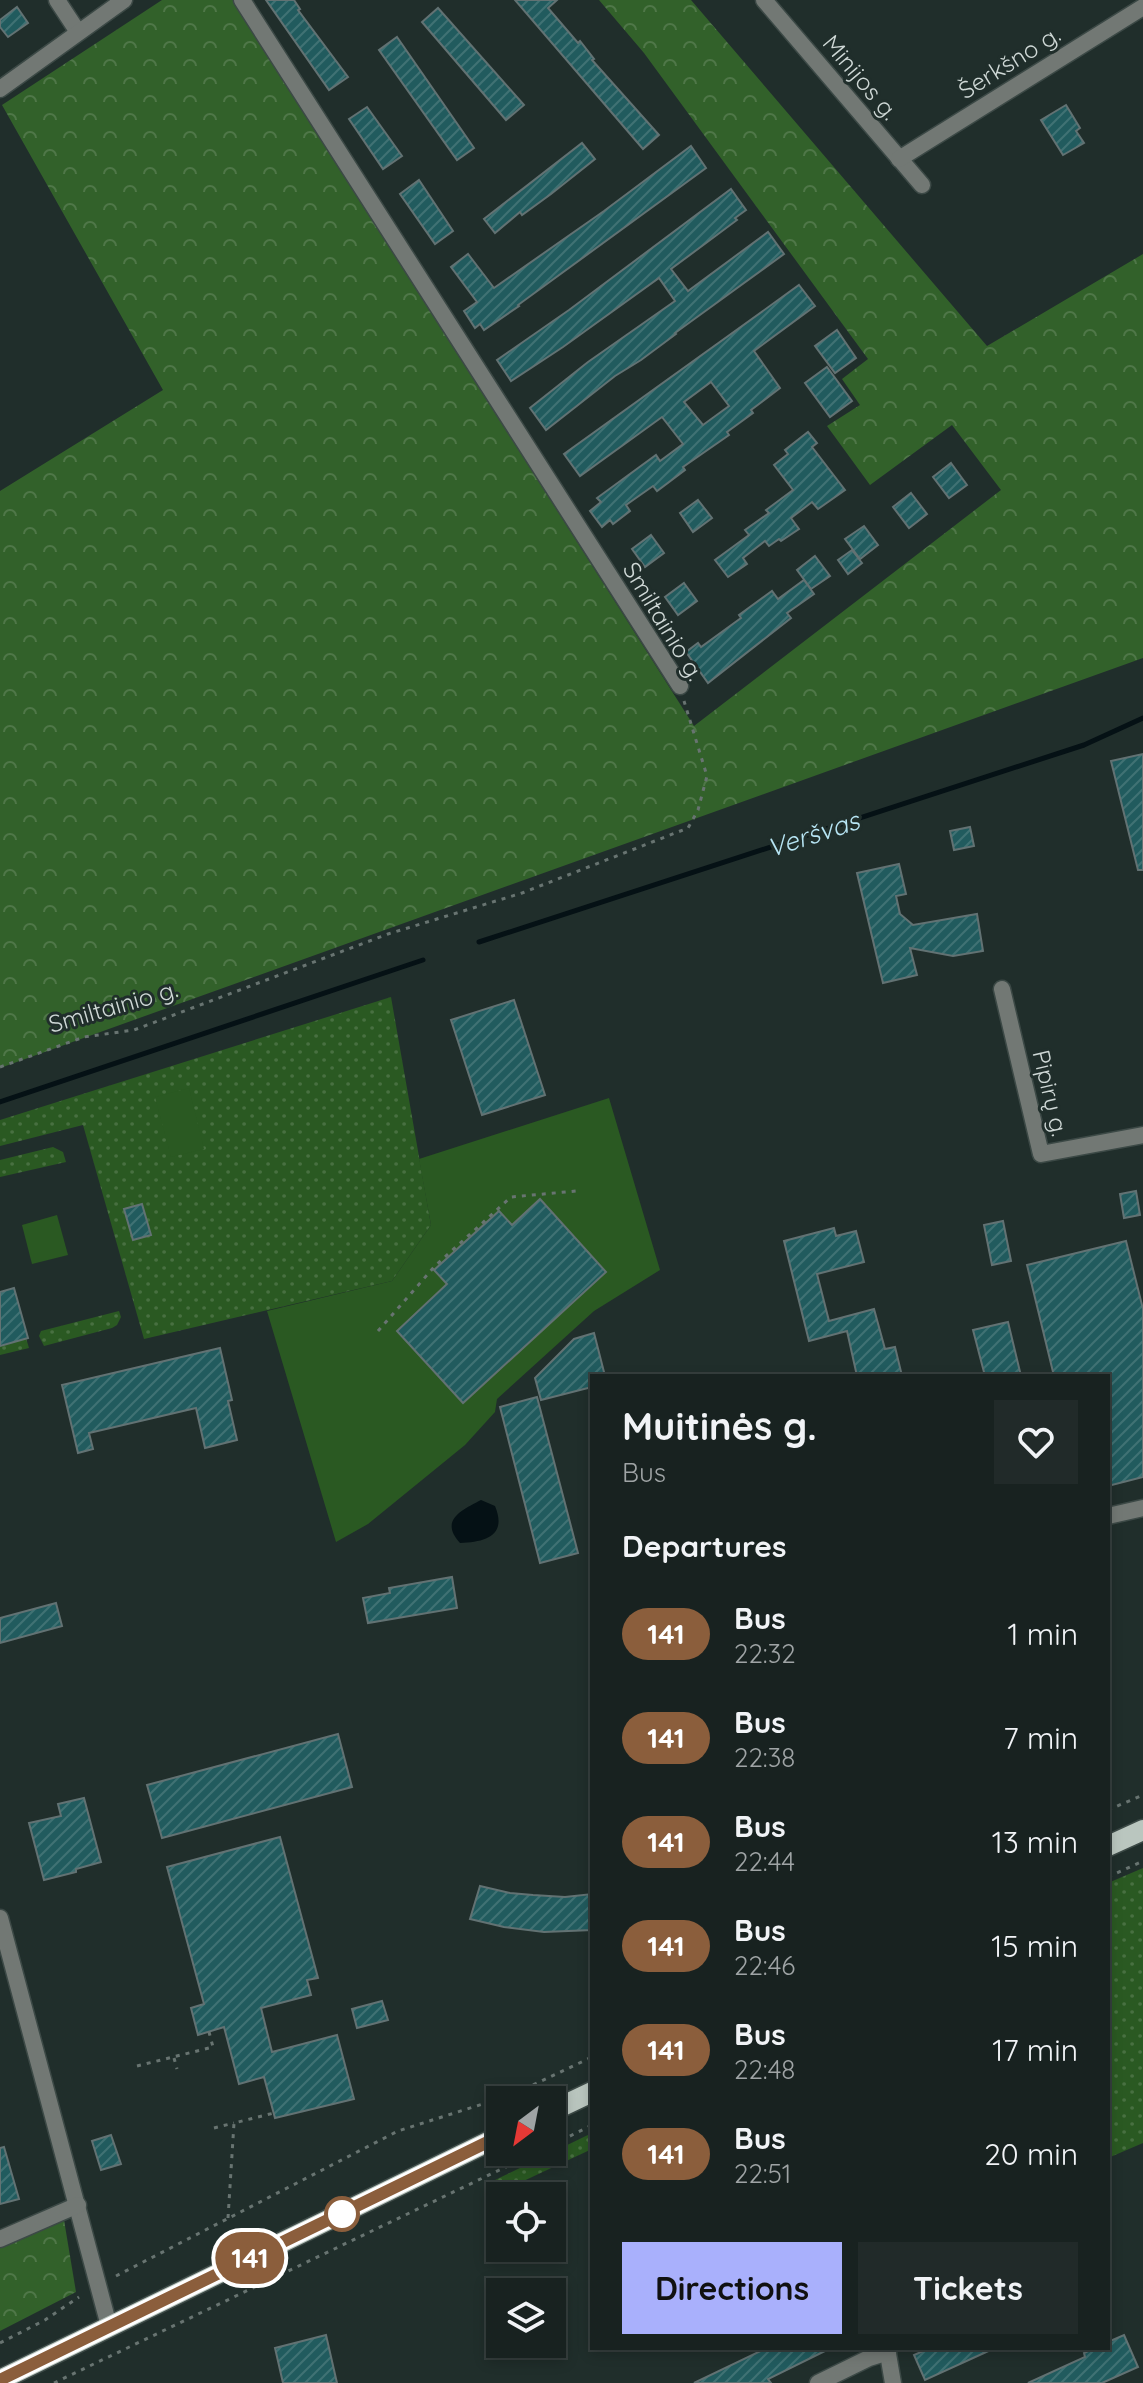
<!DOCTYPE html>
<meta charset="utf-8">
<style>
body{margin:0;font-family:Quicksand,sans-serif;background:#212a29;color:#f1f3f6;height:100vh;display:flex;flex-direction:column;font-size:30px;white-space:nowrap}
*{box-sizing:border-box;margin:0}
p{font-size:26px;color:#9fa4a5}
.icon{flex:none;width:44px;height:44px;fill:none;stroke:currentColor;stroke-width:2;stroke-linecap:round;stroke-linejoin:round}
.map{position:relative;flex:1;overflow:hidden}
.panel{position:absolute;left:590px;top:1374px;width:520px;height:976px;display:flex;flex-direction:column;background:#182220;border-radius:0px;box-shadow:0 4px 12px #0003,0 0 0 2px #363f3e}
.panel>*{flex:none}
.badge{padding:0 16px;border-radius:26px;font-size:28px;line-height:52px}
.needle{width:52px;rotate:212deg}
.buttons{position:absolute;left:486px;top:2086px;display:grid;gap:16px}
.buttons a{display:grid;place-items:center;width:80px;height:80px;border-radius:0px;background:#182220;box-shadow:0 4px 12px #0003,0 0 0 2px #363f3e;font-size:40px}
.map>.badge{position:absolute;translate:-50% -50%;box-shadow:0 0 0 4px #fff}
h2{padding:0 32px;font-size:30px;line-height:72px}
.round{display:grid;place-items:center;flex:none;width:84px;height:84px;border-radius:0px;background:#212a29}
.summary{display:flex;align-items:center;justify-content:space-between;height:136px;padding:0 32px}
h1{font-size:38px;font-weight:700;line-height:60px}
.cta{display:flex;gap:16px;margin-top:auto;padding:16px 32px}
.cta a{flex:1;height:92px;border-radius:0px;background:#a9b0fc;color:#111;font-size:32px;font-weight:700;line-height:92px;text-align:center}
.cta a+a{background:#212a29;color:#f1f3f6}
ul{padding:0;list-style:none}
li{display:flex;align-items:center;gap:24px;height:104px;padding:0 32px}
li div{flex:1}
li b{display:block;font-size:30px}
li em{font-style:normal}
li .badge{min-width:88px;font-weight:700;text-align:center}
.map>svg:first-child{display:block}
</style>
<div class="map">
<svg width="1143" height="2383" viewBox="0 0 1143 2383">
<defs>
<pattern id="grass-dots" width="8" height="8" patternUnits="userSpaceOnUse" patternTransform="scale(2)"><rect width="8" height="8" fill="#2a5922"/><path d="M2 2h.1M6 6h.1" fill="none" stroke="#487041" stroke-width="1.8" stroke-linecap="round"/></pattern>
<pattern id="forest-crowns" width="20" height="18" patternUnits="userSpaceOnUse" patternTransform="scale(2)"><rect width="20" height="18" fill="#32612a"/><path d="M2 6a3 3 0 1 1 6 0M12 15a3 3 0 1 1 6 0" fill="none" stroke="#4f7748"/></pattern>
<pattern id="building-hatch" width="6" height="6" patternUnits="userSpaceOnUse" patternTransform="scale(2)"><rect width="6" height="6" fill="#215b5e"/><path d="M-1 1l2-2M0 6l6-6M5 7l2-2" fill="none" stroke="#407274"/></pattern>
</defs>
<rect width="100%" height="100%" fill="#202e2b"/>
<g fill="url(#grass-dots)">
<path d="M391 997 431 1225 392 1281 144 1339 83 1125 0 1146V1120Z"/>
<path d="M53 1147 63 1152 66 1162 0 1177V1160Z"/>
<path d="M119 1311 121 1317 117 1325 112 1328 44 1346 39 1336 41 1331Z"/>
<path d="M26 1338 29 1348 0 1355V1346Z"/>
<path d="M1143 1868V2143L1108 2158V1883Z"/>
<path d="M592 2133V2149L498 2193 491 2182Z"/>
</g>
<g fill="url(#forest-crowns)">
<path d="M162 0H233L694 726 1001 490 952 425 870 485 827 426 860 405 842 379 868 359 644 53 599 0H691L987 346 1143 254V658L0 1068V491L163 390 2 105Z"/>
<path d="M64 2220 76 2292 0 2331V2247Z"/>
</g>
<g fill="#2a5922">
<path d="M189 1088 204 1149 171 1157 155 1097Z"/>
<path d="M609 1098 660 1270 594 1311 497 1399 495 1412 465 1445 368 1524 336 1542 267 1311 392 1281 431 1225 419 1159Z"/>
<path d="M57 1215 68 1255 32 1264 22 1225Z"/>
</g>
<path fill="#051115" d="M481 1500 495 1506C507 1535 487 1542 460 1543 439 1520 462 1510 481 1500Z"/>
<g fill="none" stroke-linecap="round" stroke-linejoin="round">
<g stroke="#051115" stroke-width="5">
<path d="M479 942 1084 745 1143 718"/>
<path d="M0 1102 423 960"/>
</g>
</g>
<g fill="url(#building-hatch)" stroke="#627273" stroke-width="2" fill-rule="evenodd">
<path d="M266 0H294L300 9 298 10 348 77 329 90Z"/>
<path d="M515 0H557L548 8 578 43 580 41 594 59 592 60 659 135 643 149Z"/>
<path d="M17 7 28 23 8 37 0 27V20Z"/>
<path d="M438 8 524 105 506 120 422 22Z"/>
<path d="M397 37 474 148 457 160 379 50Z"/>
<path d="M1066 105 1080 128 1076 131 1084 143 1063 155 1041 120Z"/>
<path d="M367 107 402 156 383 169 349 119Z"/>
<path d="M582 143 595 159 551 194 522 215 520 212 495 233 484 219Z"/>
<path d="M691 146 706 168 518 305 519 306 484 330 480 324 475 328 464 311 477 302 451 267 468 254 494 288 604 211Z"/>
<path d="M419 180 453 231 435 244 400 194Z"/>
<path d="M731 189 746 210 735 218 737 220 671 269 688 291 768 232 784 254 675 333 676 334 641 360 615 376 546 430 530 408 588 362 675 301 659 278 563 347 511 381 497 360 569 310Z"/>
<path d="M799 285 815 306 754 351 780 388 751 410 753 413 727 432 729 435 683 467 685 470 657 491 653 486 626 505 630 511 613 524 610 520 602 527 590 511 601 502 597 498 656 455 660 461 683 444 662 417 580 476 564 454ZM711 382 729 406 703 425 684 402Z"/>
<path d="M837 330 856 358 835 373 815 346Z"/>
<path d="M827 367 852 401 830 417 805 383Z"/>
<path d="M808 432 817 443 812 447 845 490 818 509 812 502 791 518 799 529 781 541 779 539 769 546 765 541 743 558 747 564 728 577 715 560 749 535 745 530 769 513 766 510 793 490 774 465 788 454 785 450Z"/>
<path d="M951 463 967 485 949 498 933 477Z"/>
<path d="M911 493 927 514 909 528 893 507Z"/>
<path d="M698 500 712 518 693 532 680 513Z"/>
<path d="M864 526 878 545 860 559 845 539Z"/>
<path d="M651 535 664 553 645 567 632 549Z"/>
<path d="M852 550 862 563 848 574 838 560Z"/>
<path d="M815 556 830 576 811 589 797 570Z"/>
<path d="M804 580 814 594 787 613 791 618 708 683 686 652 698 643 701 647 741 618 739 615 772 591 778 599Z"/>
<path d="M684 583 697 601 678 615 665 597Z"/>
<path d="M1143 754V870H1138L1111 761Z"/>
<path d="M970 827 974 846 954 850 950 831Z"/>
<path d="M899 864 906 894 896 896 900 914 913 925 977 914 983 951 953 956 910 948 917 975 883 983 857 873Z"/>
<path d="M514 1000 545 1095 482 1115 451 1020Z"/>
<path d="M1136 1191 1140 1215 1124 1218 1120 1194Z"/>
<path d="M540 1199 606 1272 463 1403 397 1331 447 1284 434 1270 499 1211 512 1225Z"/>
<path d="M142 1204 151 1235 133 1240 124 1209Z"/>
<path d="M1003 1221 1011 1261 992 1265 984 1225Z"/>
<path d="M834 1228 836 1236 856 1231 864 1262 817 1274 829 1321 874 1309 885 1349 895 1347 902 1376H857L847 1331 809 1341 784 1241Z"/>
<path d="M1126 1241 1143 1309V1477L1108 1486V1376H1054L1027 1265Z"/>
<path d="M14 1288 28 1338 0 1346V1292Z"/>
<path d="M1008 1322 1021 1376H985L973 1330Z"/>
<path d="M594 1333 605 1376H592V1387L541 1400 535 1378 574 1339Z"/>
<path d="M220 1348 232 1400 228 1401 237 1440 205 1448 196 1408 89 1433 93 1449 78 1453 62 1385Z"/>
<path d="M537 1397 578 1553 540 1563 500 1407Z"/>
<path d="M452 1577 457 1608 368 1623 363 1598 390 1593 389 1588Z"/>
<path d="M56 1603 62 1626 0 1643V1618Z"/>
<path d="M338 1734 352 1787 162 1838 147 1785Z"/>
<path d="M84 1798 101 1862 76 1869V1872L44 1880 29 1823 61 1816 58 1804Z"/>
<path d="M280 1837 318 1978 307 1980 311 1995 261 2008 272 2052 337 2035 354 2099 275 2118 264 2077 239 2084 224 2027 198 2035 191 2008 204 2004 167 1867Z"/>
<path d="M480 1886 510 1893 533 1895 565 1897 592 1894V1930L544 1932 504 1927 470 1919Z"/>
<path d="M382 2001 388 2020 357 2028 352 2009Z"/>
<path d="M111 2135 121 2164 101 2170 92 2141Z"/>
<path d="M4 2147 19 2199 0 2204V2148Z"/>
<path d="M326 2335 337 2383H283L275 2348Z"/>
<path d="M1124 2335 1138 2367 1102 2383H1028L1085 2357 1084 2353 1095 2348H1108V2342Z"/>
<path d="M767 2348H831L768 2379 771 2383H694Z"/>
<path d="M930 2348H995L925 2380 914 2355Z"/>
</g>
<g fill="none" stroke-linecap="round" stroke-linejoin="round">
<defs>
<g id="minor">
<path d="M57 0 78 32"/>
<path d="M242 0 680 686"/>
<path d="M764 0 922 185"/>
<path d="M0 89 124 0"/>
<path d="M899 159 1143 7"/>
<path d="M1002 989 1041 1154 1143 1135"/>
<path d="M1108 1516 1143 1508"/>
<path d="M0 1918 109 2326"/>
<path d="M0 2239 78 2205"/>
<path d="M887 2348 893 2383"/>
<path d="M818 2383 869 2358 888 2352"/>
</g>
<g id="primary">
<path d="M1108 1846 1143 1830"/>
<path d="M552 2111 592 2092"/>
<path d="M0 2380 500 2136"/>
</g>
</defs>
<use href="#minor" stroke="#3c4946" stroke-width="19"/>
<use href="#primary" stroke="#3c4946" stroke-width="23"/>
<g stroke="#687471" stroke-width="3" stroke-dasharray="4 6" stroke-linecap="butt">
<path d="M0 1067 84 1037 134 1030 388 934 522 893 688 828 698 810 707 776 684 701"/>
<path d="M378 1331 435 1266 511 1197 576 1191"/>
<path d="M1108 1810 1143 1795"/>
<path d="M1108 1877 1143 1861"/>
<path d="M174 2058 177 2069"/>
<path d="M137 2066 213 2047 209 2032"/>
<path d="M214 2128 234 2123"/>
<path d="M552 2140 558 2129"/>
<path d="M552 2145 592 2125"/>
<path d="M228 2218 234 2123 274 2113"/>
<path d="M116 2276 398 2131 514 2094 592 2057"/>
<path d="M0 2343 45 2320 79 2297"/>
<path d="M54 2383 537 2152"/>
</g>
<use href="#minor" stroke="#727874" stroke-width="16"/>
<use href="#primary" stroke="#bac6bf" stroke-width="20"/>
</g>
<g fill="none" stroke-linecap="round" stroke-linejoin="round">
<defs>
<path id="line" d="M0 2380 500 2136"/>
</defs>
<use href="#line" stroke="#fff" stroke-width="18"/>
<use href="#line" stroke="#8b5e3c" stroke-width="12"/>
</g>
<circle fill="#fff" stroke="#8b5e3c" stroke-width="4" cx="342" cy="2214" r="16"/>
<g text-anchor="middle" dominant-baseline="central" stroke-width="6" stroke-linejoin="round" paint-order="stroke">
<g font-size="24" fill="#cfd8d6" stroke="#202e2b">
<text transform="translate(1009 62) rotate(-32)">Šerkšno g.</text>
<text transform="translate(861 77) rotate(50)">Minijos g.</text>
<text transform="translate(664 621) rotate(59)">Smiltainio g.</text>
<text transform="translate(113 1006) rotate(-16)">Smiltainio g.</text>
<text transform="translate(1051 1093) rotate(77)">Pipirų g.</text>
</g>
<g font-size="26" font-style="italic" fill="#b7e5f4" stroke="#202e2b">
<text transform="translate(813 834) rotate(-18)">Veršvas</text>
</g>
</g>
</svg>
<div class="buttons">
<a><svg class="needle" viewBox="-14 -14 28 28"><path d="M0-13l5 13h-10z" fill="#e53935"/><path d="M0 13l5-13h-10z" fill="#9fa4a5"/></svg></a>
<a><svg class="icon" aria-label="locate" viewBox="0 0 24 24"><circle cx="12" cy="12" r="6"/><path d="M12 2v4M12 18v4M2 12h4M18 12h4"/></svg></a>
<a><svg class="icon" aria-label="layers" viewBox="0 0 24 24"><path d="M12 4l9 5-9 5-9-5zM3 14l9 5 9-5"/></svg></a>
</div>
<b class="badge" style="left:250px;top:2258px;background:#8b5e3c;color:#fff">141</b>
<section class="panel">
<div class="summary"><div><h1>Muitinės g.</h1><p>Bus</p></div><a class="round"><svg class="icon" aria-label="heart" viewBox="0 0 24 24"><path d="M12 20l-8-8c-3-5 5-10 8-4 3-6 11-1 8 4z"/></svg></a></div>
<h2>Departures</h2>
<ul>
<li><span class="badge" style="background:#8b5e3c;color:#fff">141</span><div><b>Bus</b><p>22:32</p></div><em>1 min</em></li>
<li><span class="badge" style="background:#8b5e3c;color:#fff">141</span><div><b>Bus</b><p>22:38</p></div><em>7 min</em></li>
<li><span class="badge" style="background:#8b5e3c;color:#fff">141</span><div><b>Bus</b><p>22:44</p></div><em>13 min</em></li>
<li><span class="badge" style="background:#8b5e3c;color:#fff">141</span><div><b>Bus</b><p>22:46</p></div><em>15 min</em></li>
<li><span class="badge" style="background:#8b5e3c;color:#fff">141</span><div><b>Bus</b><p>22:48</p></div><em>17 min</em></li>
<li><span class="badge" style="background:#8b5e3c;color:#fff">141</span><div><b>Bus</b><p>22:51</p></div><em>20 min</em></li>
</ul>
<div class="cta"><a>Directions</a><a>Tickets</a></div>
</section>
</div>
